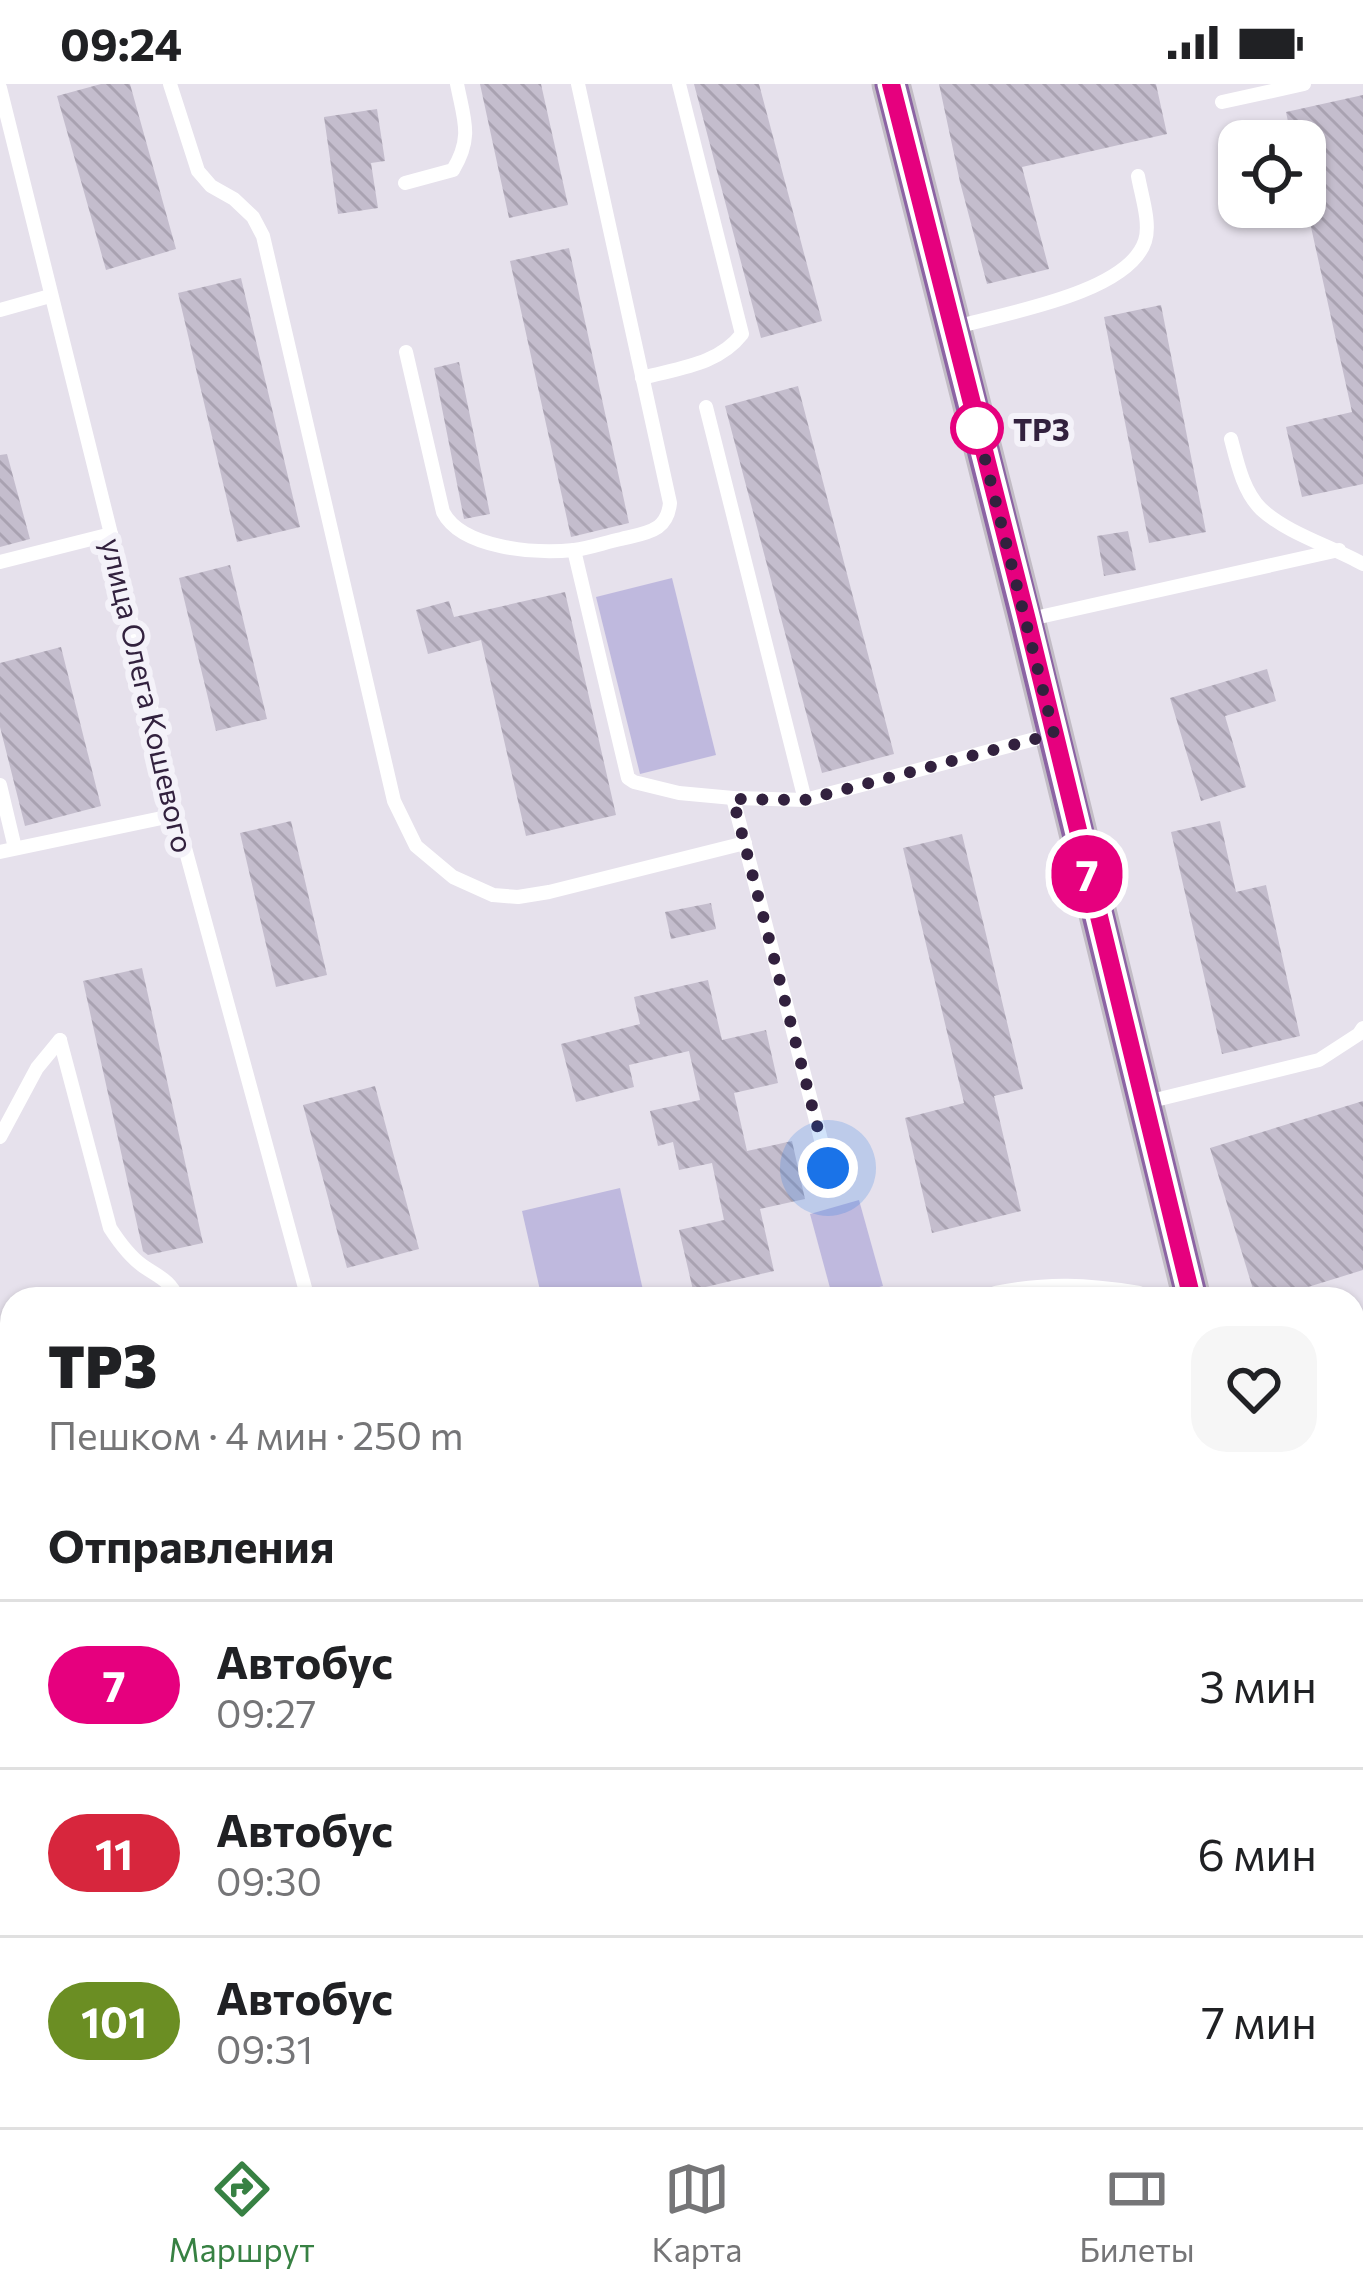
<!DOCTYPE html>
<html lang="ru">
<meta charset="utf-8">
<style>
body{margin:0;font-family:Commissioner,sans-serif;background:#f6f6f6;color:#202124;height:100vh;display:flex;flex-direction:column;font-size:45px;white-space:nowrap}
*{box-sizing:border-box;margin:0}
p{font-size:39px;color:#757577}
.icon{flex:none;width:66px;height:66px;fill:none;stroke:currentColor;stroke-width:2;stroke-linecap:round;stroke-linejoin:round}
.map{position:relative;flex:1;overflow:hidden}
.panel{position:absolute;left:0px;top:1203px;width:1365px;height:840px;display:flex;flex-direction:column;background:#fff;border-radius:36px 36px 0 0;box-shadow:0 3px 9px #0004}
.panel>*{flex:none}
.badge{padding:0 24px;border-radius:39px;font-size:42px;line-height:78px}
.fabs{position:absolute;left:1218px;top:36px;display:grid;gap:24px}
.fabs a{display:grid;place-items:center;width:108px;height:108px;border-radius:24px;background:#fff;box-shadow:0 3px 9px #0004;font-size:60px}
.you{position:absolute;width:60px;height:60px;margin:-30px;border:9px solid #fff;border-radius:50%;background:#1a73e8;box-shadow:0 0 0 18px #1a73e833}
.map>.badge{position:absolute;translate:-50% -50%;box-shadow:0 0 0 6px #fff}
h2{padding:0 48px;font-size:45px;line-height:108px}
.round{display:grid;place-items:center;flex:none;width:126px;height:126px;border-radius:36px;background:#f6f6f6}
.summary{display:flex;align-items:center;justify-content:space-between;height:204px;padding:0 48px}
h1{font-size:57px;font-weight:800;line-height:90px}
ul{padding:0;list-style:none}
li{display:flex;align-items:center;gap:36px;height:168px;padding:0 48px;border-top:3px solid #e0e0e0}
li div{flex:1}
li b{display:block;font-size:45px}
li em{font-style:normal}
li .badge{min-width:132px;font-weight:700;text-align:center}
.status{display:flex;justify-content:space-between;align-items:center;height:84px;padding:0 60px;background:#fff;direction:ltr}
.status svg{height:33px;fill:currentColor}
.menu{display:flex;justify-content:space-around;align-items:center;height:168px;border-top:3px solid #e0e0e0;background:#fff;font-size:33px;color:#757577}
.menu a{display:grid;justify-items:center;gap:6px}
.menu .on{color:#378143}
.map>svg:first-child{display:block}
</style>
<div class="status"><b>09:24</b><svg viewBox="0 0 49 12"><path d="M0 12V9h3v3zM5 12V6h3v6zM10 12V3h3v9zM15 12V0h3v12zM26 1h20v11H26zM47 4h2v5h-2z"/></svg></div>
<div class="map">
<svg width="1363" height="2043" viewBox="0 0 1363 2043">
<defs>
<pattern id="building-back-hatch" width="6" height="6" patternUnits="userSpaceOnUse" patternTransform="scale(3)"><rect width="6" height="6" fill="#c4bdcd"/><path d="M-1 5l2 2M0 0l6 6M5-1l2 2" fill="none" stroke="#a9a2b1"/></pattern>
</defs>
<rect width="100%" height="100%" fill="#e6e1ec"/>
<g fill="#bfb9de">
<path d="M672 494 716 671 640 690 596 513Z"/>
<path d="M620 1104 645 1215H542L522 1127Z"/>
<path d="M859 1116 883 1202 833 1215 810 1130Z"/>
</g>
<g fill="url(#building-back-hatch)">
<path d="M101 0H130L176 165 106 186 57 12Z"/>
<path d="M480 0H541L568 121 509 134Z"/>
<path d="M694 0H759L822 237 761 254Z"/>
<path d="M939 0H1156L1167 50 1022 83 1049 185 987 200 960 98Z"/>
<path d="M1363 11V400L1302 413 1286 343 1352 328 1305 116V57H1292L1286 28Z"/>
<path d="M377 25 385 77 371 79 378 124 338 130 324 33Z"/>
<path d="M569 164 629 439 571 453 510 177Z"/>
<path d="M241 194 300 443 237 458 178 209Z"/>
<path d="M1161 221 1206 448 1149 459 1104 233Z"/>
<path d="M459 278 490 430 464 435 434 284Z"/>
<path d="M798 302 894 670 822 689 725 322Z"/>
<path d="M7 370 30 455 0 463V371Z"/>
<path d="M1128 447 1136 486 1104 492 1097 452Z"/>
<path d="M230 481 267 635 216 647 179 494Z"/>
<path d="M565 508 616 731 526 752 481 556 428 570 416 526 449 517 454 533Z"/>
<path d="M61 563 101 722 25 742 0 643V579Z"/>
<path d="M1267 585 1276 617 1225 632 1246 703 1201 717 1170 614Z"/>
<path d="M291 737 327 891 276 903 240 749Z"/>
<path d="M1220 737 1236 808 1266 801 1300 952 1222 970 1171 748Z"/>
<path d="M962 750 1023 1005 994 1012 1021 1127 932 1149 905 1034 964 1019 903 764Z"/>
<path d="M711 819 716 845 671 855 665 828Z"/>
<path d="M142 884 203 1159 148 1171 143 1167 83 897Z"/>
<path d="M708 896 722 956 766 946 778 999 734 1009 747 1067 792 1057 805 1115 760 1125 774 1187 693 1206 679 1146 724 1136 712 1079 679 1086 673 1058 658 1062 650 1027 700 1016 689 967 629 981 634 1003 576 1018 561 960 640 940 634 913Z"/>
<path d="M375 1002 419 1165 347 1184 303 1021Z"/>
<path d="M1363 1017V1186L1269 1215H1256L1210 1064Z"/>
</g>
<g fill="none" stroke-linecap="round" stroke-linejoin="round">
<defs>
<g id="primary">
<path d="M891 0 1026 536 1192 1215"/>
<path d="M1353 1815 1363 1852"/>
</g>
</defs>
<use href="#primary" stroke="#c2bcc5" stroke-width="39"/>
<g stroke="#fff" stroke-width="14">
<path d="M170 0 198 87 211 102 234 115 253 133 263 152 394 717 416 762 453 793 493 811 518 813 549 808 745 759"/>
<path d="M0 4 111 450 176 731 308 1215"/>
<path d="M1222 18 1304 0"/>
<path d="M405 99 453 86C473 53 464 36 457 0"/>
<path d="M0 226 50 212"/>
<path d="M952 244C1000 230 1128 210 1145 157 1151 139 1141 110 1138 92"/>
<path d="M406 268 443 428C462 465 537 470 574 466 590 464 606 458 621 455 633 452 648 450 658 443 666 437 669 429 670 419L578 0"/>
<path d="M642 294C678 284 718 281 742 250L679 0"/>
<path d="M706 323 805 716"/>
<path d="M1231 355C1237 378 1243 407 1261 425 1288 450 1331 462 1363 480"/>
<path d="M574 466 628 694 634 698 679 709 733 714 805 716 1054 650"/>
<path d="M0 478 111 450"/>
<path d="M1026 536 1339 466"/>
<path d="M0 701 15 764"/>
<path d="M733 714 828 1083"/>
<path d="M0 768 176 731"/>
<path d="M60 956 110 1144C119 1158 129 1172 143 1182 159 1193 170 1196 178 1215"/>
<path d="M1143 1019 1319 976 1359 950 1363 944"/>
<path d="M0 1053 37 984 60 956"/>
<path d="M1353 1264 1363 1262"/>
<path d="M0 1792 12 1842"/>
<path d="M55 2031 58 2043"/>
<path d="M680 2031 682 2036"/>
</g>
<g stroke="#fff" stroke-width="27">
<path d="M998 1215C1049 1205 1086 1207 1137 1215"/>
<path d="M0 1395 12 1392"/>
</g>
<use href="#primary" stroke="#8c64a4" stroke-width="33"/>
</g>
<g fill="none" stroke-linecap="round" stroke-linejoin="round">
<defs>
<path id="line" d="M891 0 1027 536 1192 1215"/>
</defs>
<use href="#line" stroke="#fff" stroke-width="27"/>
<use href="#line" stroke="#e6007e" stroke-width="18"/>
<path stroke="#32213e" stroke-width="12" stroke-dasharray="0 21.6" d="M828 1084 733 715 805 716 1054 650 973 327 977 344"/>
</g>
<circle fill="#fff" stroke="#e6007e" stroke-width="6" cx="977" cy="344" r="24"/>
<g text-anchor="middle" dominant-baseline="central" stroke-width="12" stroke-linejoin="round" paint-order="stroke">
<g font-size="30" font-weight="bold" fill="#32213e" stroke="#f4f2f9" text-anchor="start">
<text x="1013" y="344">ТРЗ</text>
</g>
<g font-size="30" fill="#32213e" stroke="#f4f2f9">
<text transform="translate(149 611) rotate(77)">улица Олега Кошевого</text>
</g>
</g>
</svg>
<div class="fabs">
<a><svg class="icon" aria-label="locate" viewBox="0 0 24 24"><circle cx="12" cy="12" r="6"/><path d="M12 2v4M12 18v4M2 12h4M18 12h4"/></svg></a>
</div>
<div class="you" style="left:828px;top:1084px"></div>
<b class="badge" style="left:1087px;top:790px;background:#e6007e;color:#fff">7</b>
<section class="panel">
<div class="summary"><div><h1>ТРЗ</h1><p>Пешком · 4 мин · 250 m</p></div><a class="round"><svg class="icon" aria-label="heart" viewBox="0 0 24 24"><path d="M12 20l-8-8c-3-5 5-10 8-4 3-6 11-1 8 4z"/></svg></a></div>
<h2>Отправления</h2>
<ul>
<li><span class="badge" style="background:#e6007e;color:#fff">7</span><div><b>Автобус</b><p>09:27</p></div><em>3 мин</em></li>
<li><span class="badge" style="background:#d7263d;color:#fff">11</span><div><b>Автобус</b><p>09:30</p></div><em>6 мин</em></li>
<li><span class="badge" style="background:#6b8e23;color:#fff">101</span><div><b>Автобус</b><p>09:31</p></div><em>7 мин</em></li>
</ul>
</section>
</div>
<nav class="menu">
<a class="on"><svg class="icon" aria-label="directions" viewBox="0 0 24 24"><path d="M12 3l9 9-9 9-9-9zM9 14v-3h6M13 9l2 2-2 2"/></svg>Маршрут</a>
<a><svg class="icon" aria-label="map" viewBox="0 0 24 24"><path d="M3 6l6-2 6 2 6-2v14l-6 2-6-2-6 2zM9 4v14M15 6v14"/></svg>Карта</a>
<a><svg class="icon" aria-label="tickets" viewBox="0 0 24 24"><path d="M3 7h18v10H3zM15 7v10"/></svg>Билеты</a>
</nav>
